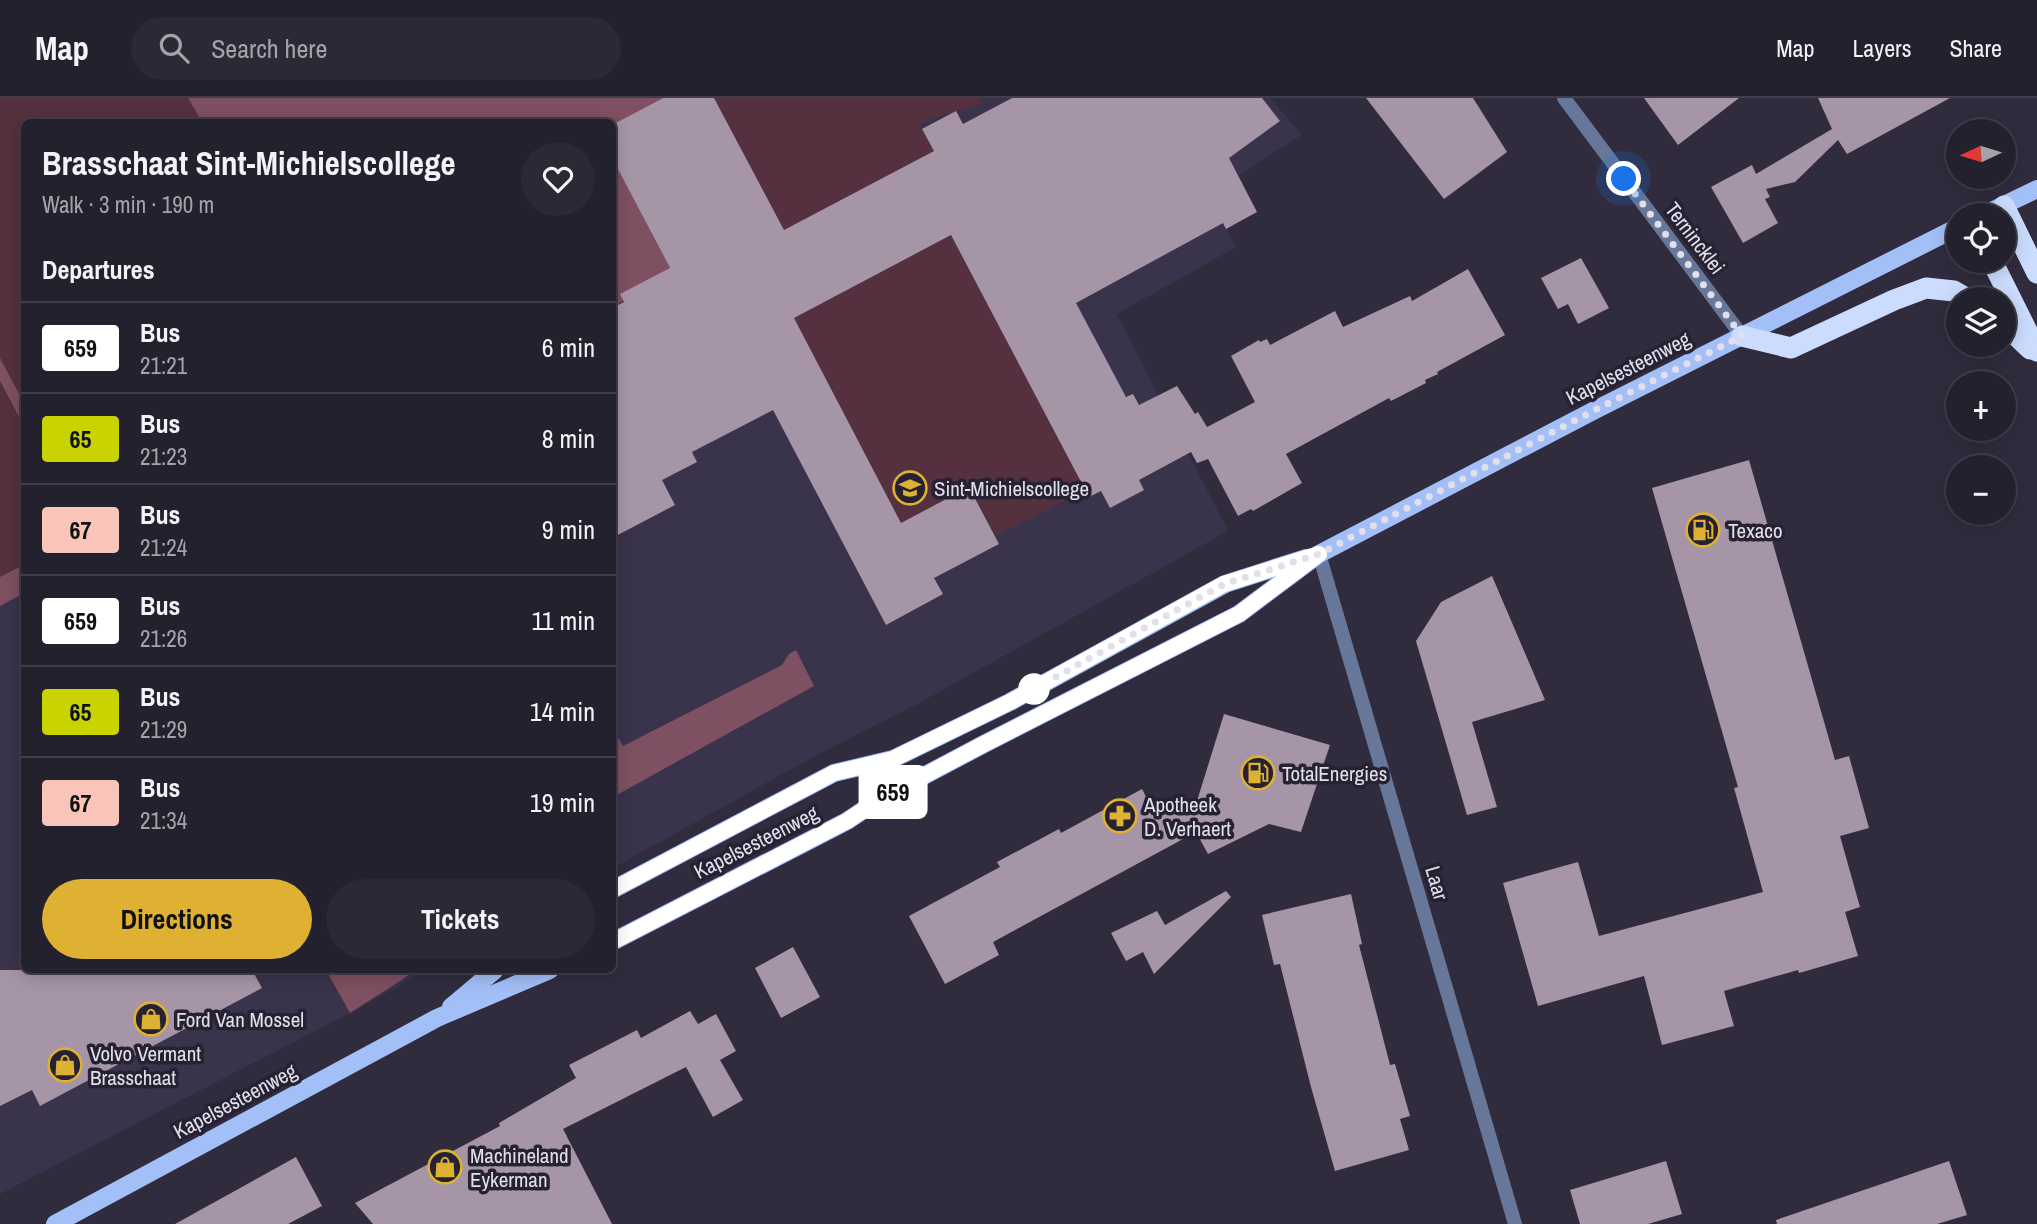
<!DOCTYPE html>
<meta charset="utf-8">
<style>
body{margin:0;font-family:"Archivo Narrow",sans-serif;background:#2c2936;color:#f1f3f6;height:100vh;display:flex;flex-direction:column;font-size:26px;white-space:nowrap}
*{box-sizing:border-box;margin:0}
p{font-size:23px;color:#a3a3aa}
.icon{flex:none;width:38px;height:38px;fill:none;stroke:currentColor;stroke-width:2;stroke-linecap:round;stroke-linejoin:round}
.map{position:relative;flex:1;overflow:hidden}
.side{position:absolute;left:21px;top:21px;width:595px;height:854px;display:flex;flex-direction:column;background:#24212e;border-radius:10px;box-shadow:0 4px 18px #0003,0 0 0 2px #413e4a}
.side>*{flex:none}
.badge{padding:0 14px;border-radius:5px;font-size:24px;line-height:46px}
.needle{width:46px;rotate:266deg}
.controls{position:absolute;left:1946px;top:21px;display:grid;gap:14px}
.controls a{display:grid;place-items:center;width:70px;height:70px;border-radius:50%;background:#24212e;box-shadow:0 4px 18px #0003,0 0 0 2px #413e4a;font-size:35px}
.you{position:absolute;width:35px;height:35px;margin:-18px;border:5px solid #fff;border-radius:50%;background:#1a73e8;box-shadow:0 0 0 10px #1a73e833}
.map>.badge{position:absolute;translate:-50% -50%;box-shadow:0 0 0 4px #fff}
h2{padding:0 21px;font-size:26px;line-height:63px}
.round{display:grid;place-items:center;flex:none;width:74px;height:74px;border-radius:37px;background:#2c2936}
.summary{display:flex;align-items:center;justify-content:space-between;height:119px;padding:0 21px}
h1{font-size:33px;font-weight:700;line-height:52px}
.primary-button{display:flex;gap:14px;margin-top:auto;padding:14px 21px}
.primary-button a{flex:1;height:80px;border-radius:42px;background:#deb133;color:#111;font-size:28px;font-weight:700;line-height:80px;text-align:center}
.primary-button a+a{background:#2c2936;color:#f1f3f6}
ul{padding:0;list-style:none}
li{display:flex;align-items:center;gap:21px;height:91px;padding:0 21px;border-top:2px solid #413e4a}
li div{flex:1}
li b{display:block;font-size:26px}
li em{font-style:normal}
li .badge{min-width:77px;font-weight:700;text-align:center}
header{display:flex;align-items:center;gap:42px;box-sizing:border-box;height:98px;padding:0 35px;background:#24212e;border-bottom:2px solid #413e4a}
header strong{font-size:33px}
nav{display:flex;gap:38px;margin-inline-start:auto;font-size:24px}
.search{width:490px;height:63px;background:#2c2936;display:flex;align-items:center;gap:18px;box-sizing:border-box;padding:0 24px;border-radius:38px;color:#a3a3aa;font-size:26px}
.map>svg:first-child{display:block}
</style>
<header>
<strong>Map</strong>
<div class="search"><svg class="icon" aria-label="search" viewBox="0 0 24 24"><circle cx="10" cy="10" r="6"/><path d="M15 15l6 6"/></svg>Search here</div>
<nav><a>Map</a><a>Layers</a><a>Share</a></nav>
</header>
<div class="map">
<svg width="2037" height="1126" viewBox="0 0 2037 1126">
<rect width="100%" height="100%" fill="#302c3e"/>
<path fill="#39344b" d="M0 0H1270L1302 37 1209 96 1236 149 1117 216 1228 433 914 608 813 659 613 770 612 24H24V872H428L350 915 0 1096Z"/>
<g fill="#55303e">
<path d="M0 0H188L202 24H24V305L0 260Z"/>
<path d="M714 0H979L983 6 931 21 920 27 934 53 784 132Z"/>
<path d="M951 137 1086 392 996 438 969 389 901 425 794 220Z"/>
<path d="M0 283 24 328V467L0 479Z"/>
</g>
<g fill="#7e5061">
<path d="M188 0H663L613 27 612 24H202Z"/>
<path d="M612 60 672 174 613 209H612Z"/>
<path d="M0 260 24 305V328L0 283Z"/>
<path d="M24 467V495L0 508V479Z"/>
<path d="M796 552 814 588 613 699V631L623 648 782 567 789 556Z"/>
<path d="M326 872H417L350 915Z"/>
</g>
<g fill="#a695a6">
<path d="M663 0H714L784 132 934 53 922 31 956 13 963 26 1012 0H1262L1280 23 1229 60 1257 114 1226 131 1223 125 1076 205 1126 299 1133 296 1139 307 1177 288 1195 316 1198 314 1207 329 1255 304 1231 258 1259 242 1260 244 1267 241 1270 247 1335 213 1343 229 1410 198 1412 203 1468 171 1505 237 1437 274 1438 276 1425 282 1426 285 1391 303 1389 300 1286 356 1302 385 1253 413 1251 411 1238 418 1208 361 1197 365 1191 354 1139 382 1144 392 1110 410 1101 393 1089 399 951 137 794 220 901 425 969 389 999 446 934 480 943 496 886 527 773 312 692 354 697 364 662 382 675 407 612 440V210L624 204 620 196 670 170 612 60V27Z"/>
<path d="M1366 0H1473L1507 54 1444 101Z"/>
<path d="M1644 0H1739L1678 47Z"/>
<path d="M1818 0H1950L1847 56 1838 42 1795 84 1766 91 1770 99 1765 101 1778 125 1743 145 1711 89 1752 67 1756 76 1832 31Z"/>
<path d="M1581 160 1609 210 1578 226 1568 206 1558 211 1541 180Z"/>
<path d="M1749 362 1835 662 1849 658 1869 730 1840 738 1860 809 1845 814 1858 858 1799 875 1798 872 1724 893 1734 928 1662 947 1644 878 1538 908 1503 785 1578 764 1599 838 1763 794 1734 690 1738 689 1652 390Z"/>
<path d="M1492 478 1545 602 1472 624 1497 709 1467 717 1416 543 1441 504Z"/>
<path d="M1224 616 1330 647 1301 734 1269 726 1208 756 1196 734 993 844 999 857 945 886 909 818 1000 769 997 764 1029 747 1059 731 1061 735 1142 691 1156 718 1197 703Z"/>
<path d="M1226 793 1231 799 1154 876 1143 854 1126 863 1111 835 1157 813 1165 827Z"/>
<path d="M1351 796 1362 846 1359 847 1390 967 1395 966 1410 1018 1400 1021 1409 1052 1335 1073 1311 989 1280 866 1274 867 1262 817Z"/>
<path d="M793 849 820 899 781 920 755 870Z"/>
<path d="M0 872H252L262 890 40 1008 32 992 0 1008Z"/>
<path d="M690 913 698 926 716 916 736 953 720 962 743 1002 713 1019 686 969 563 1031 612 1126H373L355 1105 500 1028 499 1025 576 980 569 967 637 932 641 940Z"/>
<path d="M296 1059 322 1108 288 1126H175Z"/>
<path d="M1666 1063 1682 1116 1648 1126H1580L1570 1092Z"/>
<path d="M1949 1063 1967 1117 1937 1126H1777L1776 1122Z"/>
</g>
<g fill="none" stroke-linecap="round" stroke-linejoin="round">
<g stroke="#679" stroke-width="14">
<path d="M1564 0 1742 238"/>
<path d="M1319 456 1515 1126"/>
</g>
<g stroke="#a3bff7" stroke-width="18">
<path d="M1983 117 2037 91"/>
<path d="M612 792 834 675 893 661 1010 604 1225 486 1306 460"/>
<path d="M612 844 847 723 880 701 984 646 1239 516 1319 456 1593 313 1958 129"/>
<path d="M451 909 495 872"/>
<path d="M55 1126 437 920 550 872"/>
</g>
<g stroke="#cbdcfe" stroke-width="21">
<path d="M2004 108 2037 175"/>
<path d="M1992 163 2037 253"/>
<path d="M2004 226 2030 251"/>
<path d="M1742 238 1791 250 1894 202 1926 190 1954 193 1968 201"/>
</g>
</g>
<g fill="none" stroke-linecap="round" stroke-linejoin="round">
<defs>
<path id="line" d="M612 792 834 675 893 661 1010 604 1224 486 1319 456 1239 516 984 646 880 701 847 723 612 844"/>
</defs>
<use href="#line" stroke="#fff" stroke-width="16"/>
<use href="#line" stroke="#fff" stroke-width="10"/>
<path stroke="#e2dfeb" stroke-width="7" stroke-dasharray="0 12.6" d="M1034 591 1224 486 1319 456 1593 313 1742 238 1624 81"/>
</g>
<defs>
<symbol id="school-ring" viewBox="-11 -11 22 22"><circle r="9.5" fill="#262233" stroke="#deb133" stroke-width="1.5"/><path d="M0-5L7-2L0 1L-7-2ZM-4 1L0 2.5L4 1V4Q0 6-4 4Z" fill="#deb133"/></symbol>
<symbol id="fuel-ring" viewBox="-11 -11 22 22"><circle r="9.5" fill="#262233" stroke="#deb133" stroke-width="1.5"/><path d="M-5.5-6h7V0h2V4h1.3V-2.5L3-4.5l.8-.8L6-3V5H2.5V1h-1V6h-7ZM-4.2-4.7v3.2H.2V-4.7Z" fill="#deb133"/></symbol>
<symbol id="pharmacy-ring" viewBox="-11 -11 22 22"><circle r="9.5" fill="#262233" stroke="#deb133" stroke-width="1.5"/><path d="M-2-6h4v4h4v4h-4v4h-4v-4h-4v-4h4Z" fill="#deb133"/></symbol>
<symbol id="shop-ring" viewBox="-11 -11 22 22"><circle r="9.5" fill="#262233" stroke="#deb133" stroke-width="1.5"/><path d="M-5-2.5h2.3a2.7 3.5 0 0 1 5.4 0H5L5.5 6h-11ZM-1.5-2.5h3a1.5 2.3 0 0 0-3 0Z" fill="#deb133"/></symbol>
</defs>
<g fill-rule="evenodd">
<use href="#school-ring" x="891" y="371" width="38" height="38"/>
<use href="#fuel-ring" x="1684" y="413" width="38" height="38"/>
<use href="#fuel-ring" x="1239" y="656" width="38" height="38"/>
<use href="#pharmacy-ring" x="1101" y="699" width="38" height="38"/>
<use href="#shop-ring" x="132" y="902" width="38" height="38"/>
<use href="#shop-ring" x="46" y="948" width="38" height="38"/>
<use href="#shop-ring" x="426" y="1050" width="38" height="38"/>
</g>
<circle fill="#fff" stroke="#fff" stroke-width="3.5" cx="1034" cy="591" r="14"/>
<g text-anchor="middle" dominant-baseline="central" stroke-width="7" stroke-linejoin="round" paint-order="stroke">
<g font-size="21" fill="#e2dfeb" stroke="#262233">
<text transform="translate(1695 140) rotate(53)">Ternincklei</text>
<text transform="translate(1628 270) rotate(-27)">Kapelsesteenweg</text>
<text transform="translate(756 744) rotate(-27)">Kapelsesteenweg</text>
<text transform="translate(1437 785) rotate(74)">Laar</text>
<text transform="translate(235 1003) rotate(-28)">Kapelsesteenweg</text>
</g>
<g font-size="21" fill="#e2dfeb" stroke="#262233" text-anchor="start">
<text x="934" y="390">Sint-Michielscollege</text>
<text x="1728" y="432">Texaco</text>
<text x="1282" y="675">TotalEnergies</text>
<text x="1144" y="706">Apotheek<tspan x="1144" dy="24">D. Verhaert</tspan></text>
<text x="176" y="921">Ford Van Mossel</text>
<text x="90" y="955">Volvo Vermant<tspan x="90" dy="24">Brasschaat</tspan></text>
<text x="470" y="1057">Machineland<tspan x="470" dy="24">Eykerman</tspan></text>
</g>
</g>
</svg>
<div class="controls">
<a><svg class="needle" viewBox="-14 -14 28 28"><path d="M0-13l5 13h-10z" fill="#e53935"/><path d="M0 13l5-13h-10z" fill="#a3a3aa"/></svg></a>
<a><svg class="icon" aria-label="locate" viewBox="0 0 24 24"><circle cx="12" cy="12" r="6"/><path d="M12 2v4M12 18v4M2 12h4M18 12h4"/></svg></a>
<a><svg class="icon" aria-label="layers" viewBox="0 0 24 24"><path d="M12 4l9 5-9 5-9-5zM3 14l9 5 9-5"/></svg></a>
<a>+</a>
<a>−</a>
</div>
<div class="you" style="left:1624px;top:81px"></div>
<b class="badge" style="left:893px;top:694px;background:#fff;color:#111">659</b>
<section class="side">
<div class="summary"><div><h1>Brasschaat Sint-Michielscollege</h1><p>Walk · 3 min · 190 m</p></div><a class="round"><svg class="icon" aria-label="heart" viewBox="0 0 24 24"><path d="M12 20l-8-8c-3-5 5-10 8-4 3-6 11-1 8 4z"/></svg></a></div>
<h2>Departures</h2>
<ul>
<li><span class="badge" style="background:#fff;color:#111">659</span><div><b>Bus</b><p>21:21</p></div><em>6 min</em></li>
<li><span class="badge" style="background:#c8d300;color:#111">65</span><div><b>Bus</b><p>21:23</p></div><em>8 min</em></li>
<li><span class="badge" style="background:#f9c5b8;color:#111">67</span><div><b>Bus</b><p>21:24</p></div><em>9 min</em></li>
<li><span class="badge" style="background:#fff;color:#111">659</span><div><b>Bus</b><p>21:26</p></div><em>11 min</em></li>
<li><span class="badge" style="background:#c8d300;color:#111">65</span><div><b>Bus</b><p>21:29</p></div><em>14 min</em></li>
<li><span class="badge" style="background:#f9c5b8;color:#111">67</span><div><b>Bus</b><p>21:34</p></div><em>19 min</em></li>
</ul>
<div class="primary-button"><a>Directions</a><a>Tickets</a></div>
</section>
</div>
